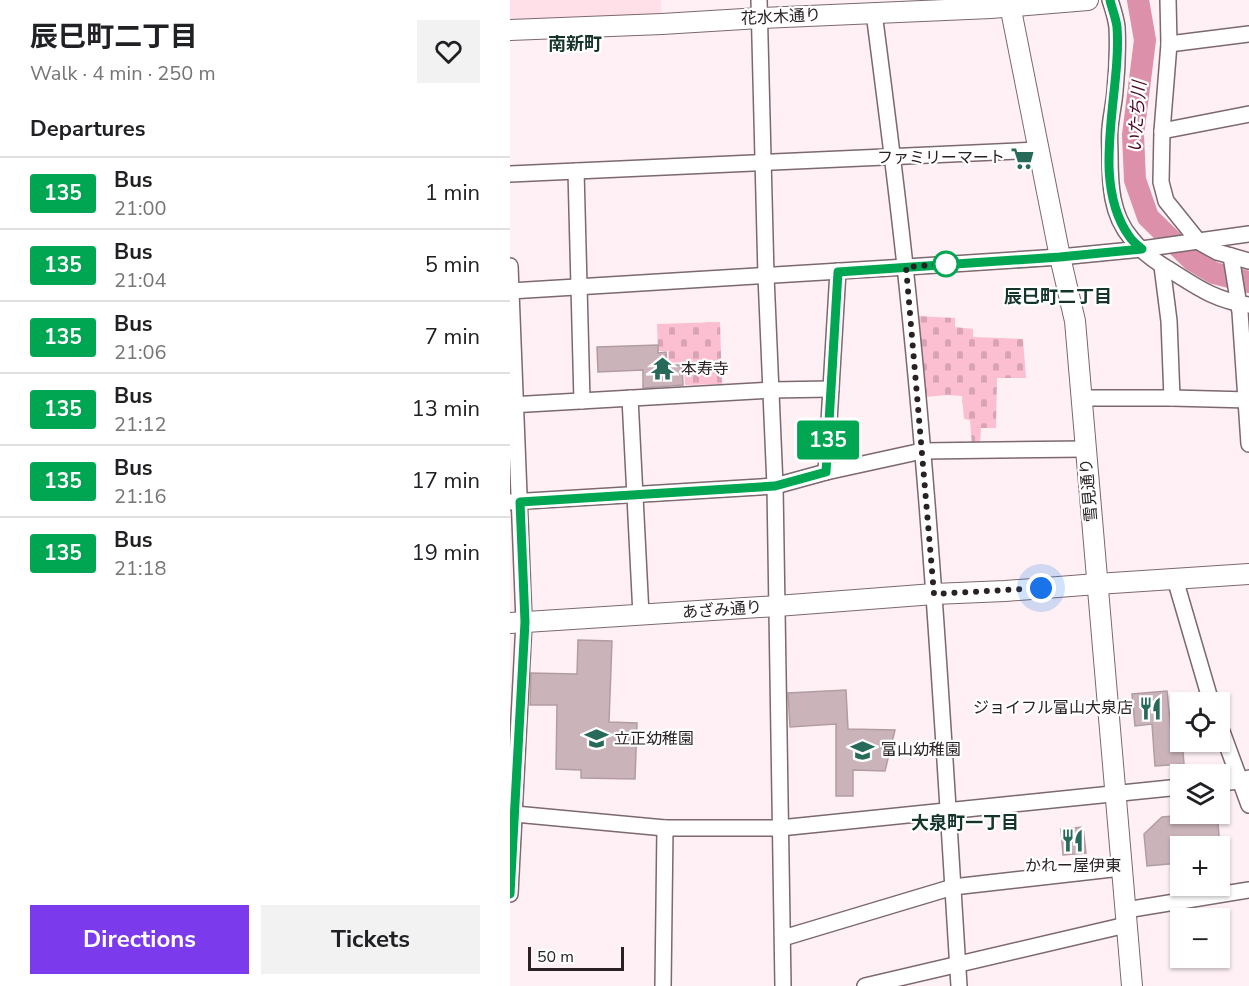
<!DOCTYPE html>
<meta charset="utf-8">
<style>
body{margin:0;font-family:"Nunito Sans","Noto Sans JP",sans-serif;background:#f2f2f2;color:#202124;height:100vh;display:flex;flex-direction:column;font-size:22px;white-space:nowrap}
*{box-sizing:border-box;margin:0}
p{font-size:20px;color:#757577}
.icon{flex:none;width:33px;height:33px;fill:none;stroke:currentColor;stroke-width:2;stroke-linecap:round;stroke-linejoin:round}
.map{position:relative;flex:1;overflow:hidden}
.sheet{display:flex;flex-direction:column;background:#fff;width:510px}
.sheet>*{flex:none}
.badge{padding:0 12px;border-radius:4px;font-size:21px;line-height:39px}
.tools{position:absolute;left:660px;top:692px;display:grid;gap:12px}
.tools a{display:grid;place-items:center;width:60px;height:60px;border-radius:0px;background:#fff;box-shadow:0 2px 4px #0004;font-size:30px}
.scale{position:absolute;left:18px;bottom:15px;width:96px;box-sizing:border-box;padding-left:6px;border:3px solid #292124;border-top:0;font-size:16px;line-height:21px;white-space:nowrap;color:#292124;-webkit-text-stroke:4px #fff;paint-order:stroke}
.you{position:absolute;width:30px;height:30px;margin:-15px;border:4px solid #fff;border-radius:50%;background:#1a73e8;box-shadow:0 0 0 9px #1a73e833}
.map>.badge{position:absolute;translate:-50% -50%;box-shadow:0 0 0 3px #fff}
h2{padding:0 30px;font-size:22px;line-height:54px}
.round{display:grid;place-items:center;flex:none;width:63px;height:63px;border-radius:0px;background:#f2f2f2}
.head{display:flex;align-items:center;justify-content:space-between;height:102px;padding:0 30px}
h1{font-size:28px;font-weight:700;line-height:45px}
.button{display:flex;gap:12px;margin-top:auto;padding:12px 30px}
.button a{flex:1;height:69px;border-radius:0px;background:#7c3aed;color:#fff;font-size:24px;font-weight:700;line-height:69px;text-align:center}
.button a+a{background:#f2f2f2;color:#202124}
ul{padding:0;list-style:none}
li{display:flex;align-items:center;gap:18px;height:72px;padding:0 30px;border-top:2px solid #e0e0e0}
li div{flex:1}
li b{display:block;font-size:22px}
li em{font-style:normal}
li .badge{min-width:66px;font-weight:700;text-align:center}
main{display:flex;flex:1;min-height:0}
.map>svg:first-child{display:block}
</style>
<main>
<section class="sheet">
<div class="head"><div><h1>辰巳町二丁目</h1><p>Walk · 4 min · 250 m</p></div><a class="round"><svg class="icon" aria-label="heart" viewBox="0 0 24 24"><path d="M12 20l-8-8c-3-5 5-10 8-4 3-6 11-1 8 4z"/></svg></a></div>
<h2>Departures</h2>
<ul>
<li><span class="badge" style="background:#00a651;color:#fff">135</span><div><b>Bus</b><p>21:00</p></div><em>1 min</em></li>
<li><span class="badge" style="background:#00a651;color:#fff">135</span><div><b>Bus</b><p>21:04</p></div><em>5 min</em></li>
<li><span class="badge" style="background:#00a651;color:#fff">135</span><div><b>Bus</b><p>21:06</p></div><em>7 min</em></li>
<li><span class="badge" style="background:#00a651;color:#fff">135</span><div><b>Bus</b><p>21:12</p></div><em>13 min</em></li>
<li><span class="badge" style="background:#00a651;color:#fff">135</span><div><b>Bus</b><p>21:16</p></div><em>17 min</em></li>
<li><span class="badge" style="background:#00a651;color:#fff">135</span><div><b>Bus</b><p>21:18</p></div><em>19 min</em></li>
</ul>
<div class="button"><a>Directions</a><a>Tickets</a></div>
</section>
<div class="map">
<svg width="739" height="986" viewBox="0 0 739 986">
<defs>
<pattern id="cemetery-stones" width="16" height="16" patternUnits="userSpaceOnUse" patternTransform="scale(1.5)"><rect width="16" height="16" fill="#fcbed1"/><path d="M2 7V4a2 2 0 0 1 4 0v3zM10 15v-3a2 2 0 0 1 4 0v3z" fill="#d8a3b3"/></pattern>
</defs>
<rect width="100%" height="100%" fill="#fef0f4"/>
<path fill="#ffdfe8" d="M0 0H151L152 24 0 30Z"/>
<g fill="url(#cemetery-stones)">
<path d="M408 316 445 318V327L463 329V337L513 339 516 378H487L486 428H471L470 444 462 445 460 420 454 419 452 396 437 395 415 397Z"/>
<path d="M210 322 212 384 175 385 174 362 159 363 158 351H148L147 324Z"/>
</g>
<g fill="none" stroke-linecap="round" stroke-linejoin="round">
<path stroke="#dc90a9" stroke-width="22" d="M628 0 635 40 623 135 625 180 638 217 682 260 704 273 739 282"/>
</g>
<g fill="#cab4ba" stroke="#b29ca3" stroke-width="1.5">
<path d="M148 345V353L156 352 157 365H172L173 385 133 388V370L88 372 87 347Z"/>
<path d="M68 640 102 641 99 722 127 723 125 779 71 778V770L46 769 47 705H20L21 673 67 674Z"/>
<path d="M336 690 338 729 385 730 375 771 343 770V796H326V724L280 727 278 693Z"/>
<path d="M657 691 662 741H672L674 764 645 766 642 724 625 726 622 694Z"/>
<path d="M698 813H707L710 846H670V863L637 866 634 834 652 817Z"/>
<path d="M573 827 576 853 553 855 551 829Z"/>
</g>
<g fill="none" stroke-linecap="round" stroke-linejoin="round">
<defs>
<g id="minor">
<path d="M249 0 256 276 265 486 273 986"/>
<path d="M600 0C603 9 606 18 607 27 608 48 607 71 605 91 604 104 601 116 600 128 599 137 600 146 600 155 600 184 601 215 621 238 631 251 646 262 660 270 687 287 706 301 739 305"/>
<path d="M658 0 659 44 652 131 651 182 656 201 689 242 707 252 739 261"/>
<path d="M364 13C375 97 386 182 395 266 421 506 434 746 449 986"/>
<path d="M659 44 739 34"/>
<path d="M652 131 739 114"/>
<path d="M66 171 72 401"/>
<path d="M0 174 529 150"/>
<path d="M721 256 730 312 739 444"/>
<path d="M0 266 14 622 0 894"/>
<path d="M652 266 659 321 662 398"/>
<path d="M0 291 396 267 550 257 632 249 739 234"/>
<path d="M120 398 131 615"/>
<path d="M572 398H662L739 400"/>
<path d="M0 405 261 390 321 389"/>
<path d="M316 472 328 271"/>
<path d="M0 502 265 486 316 472 412 451 575 449"/>
<path d="M665 579 701 702"/>
<path d="M710 726 739 805"/>
<path d="M710 783 729 781 739 778"/>
<path d="M5 814 155 828H270L670 787"/>
<path d="M616 910 739 890"/>
<path d="M273 938 443 887 611 868"/>
<path d="M153 986 155 828"/>
<path d="M355 986 616 925"/>
</g>
<g id="tertiary">
<path d="M499 0 550 257 565 321 622 986"/>
<path d="M0 30 152 24 250 18 481 8 578 0"/>
<path d="M0 623 267 606 424 594 495 591 587 584 739 574"/>
</g>
</defs>
<use href="#minor" stroke="#7c686e" stroke-width="18"/>
<use href="#tertiary" stroke="#7c686e" stroke-width="22"/>
<use href="#minor" stroke="#fff" stroke-width="15"/>
<use href="#tertiary" stroke="#fff" stroke-width="20"/>
</g>
<g fill="none" stroke-linecap="round" stroke-linejoin="round">
<defs>
<path id="line" d="M0 894 15 622 10 502 265 486 316 472 328 272 550 257 632 249C627 245 622 241 619 236 579 179 612 92 607 27 606 18 602 9 600 0"/>
</defs>
<use href="#line" stroke="#fff" stroke-width="14"/>
<use href="#line" stroke="#00a651" stroke-width="9"/>
<path stroke="#292124" stroke-width="6" stroke-dasharray="0 10.8" d="M436 264 396 267 424 594 531 588"/>
</g>
<defs>
<symbol id="supermarket-bare" viewBox="-9 -9 18 18"><path d="M-6-5.5h2.5l.6 2H6L4.5 2H-2.5L-4.4-4H-6ZM-1.5 3.2a1.3 1.3 0 1 0 .1 0ZM3 3.2a1.3 1.3 0 1 0 .1 0Z" fill="#286a59" stroke="#fff" stroke-width="2.5" paint-order="stroke"/></symbol>
<symbol id="temple-bare" viewBox="-9 -9 18 18"><path d="M0-6L5-2H3V0L6.5 2.5H4V6H1.5V3h-3V6H-4V2.5H-6.5L-3 0V-2H-5Z" fill="#286a59" stroke="#fff" stroke-width="2.5" paint-order="stroke"/></symbol>
<symbol id="restaurant-bare" viewBox="-9 -9 18 18"><path d="M-5-6h1v4h1v-4h1v4h1v-4h1v5L-1.5 .5V6h-2V.5L-5-1ZM5-6V6H3V1.5H1.5Q1.5-4 5-6Z" fill="#286a59" stroke="#fff" stroke-width="2.5" paint-order="stroke"/></symbol>
<symbol id="school-bare" viewBox="-9 -9 18 18"><path d="M0-5L7-2L0 1L-7-2ZM-4 1L0 2.5L4 1V4Q0 6-4 4Z" fill="#286a59" stroke="#fff" stroke-width="2.5" paint-order="stroke"/></symbol>
</defs>
<g fill-rule="evenodd">
<use href="#supermarket-bare" x="496" y="142" width="33" height="33"/>
<use href="#temple-bare" x="136" y="352" width="33" height="33"/>
<use href="#restaurant-bare" x="624" y="692" width="33" height="33"/>
<use href="#school-bare" x="70" y="722" width="33" height="33"/>
<use href="#school-bare" x="336" y="734" width="33" height="33"/>
<use href="#restaurant-bare" x="546" y="824" width="33" height="33"/>
</g>
<circle fill="#fff" stroke="#00a651" stroke-width="3" cx="436" cy="264" r="12"/>
<g text-anchor="middle" dominant-baseline="central" stroke-width="4.5" stroke-linejoin="round" paint-order="stroke">
<g font-size="16" fill="#292124" stroke="#fff">
<text transform="translate(271 17) rotate(-3)">花水木通り</text>
<text transform="translate(579 490) rotate(-95)">雪見通り</text>
<text transform="translate(212 610) rotate(-4)">あざみ通り</text>
</g>
<g font-size="16" fill="#292124" stroke="#fff" text-anchor="start">
<text x="495" y="158" text-anchor="end">ファミリーマート</text>
<text x="171" y="369">本寿寺</text>
<text x="623" y="708" text-anchor="end">ジョイフル富山大泉店</text>
<text x="104" y="739">立正幼稚園</text>
<text x="371" y="750">富山幼稚園</text>
<text x="563" y="866" text-anchor="middle">かれー屋伊東</text>
</g>
<g font-size="18" font-weight="bold" fill="#15342c" stroke="#fff">
<text x="65" y="44">南新町</text>
<text x="548" y="297">辰巳町二丁目</text>
<text x="455" y="823">大泉町一丁目</text>
</g>
<g font-size="18" font-style="italic" fill="#4d0928" stroke="#fff">
<text transform="translate(627 117) rotate(-86)">いたち川</text>
</g>
</g>
</svg>
<div class="tools">
<a><svg class="icon" aria-label="locate" viewBox="0 0 24 24"><circle cx="12" cy="12" r="6"/><path d="M12 2v4M12 18v4M2 12h4M18 12h4"/></svg></a>
<a><svg class="icon" aria-label="layers" viewBox="0 0 24 24"><path d="M12 4l9 5-9 5-9-5zM3 14l9 5 9-5"/></svg></a>
<a>+</a>
<a>−</a>
</div>
<div class="scale">50 m</div>
<div class="you" style="left:531px;top:588px"></div>
<b class="badge" style="left:318px;top:440px;background:#00a651;color:#fff">135</b>
</div>
</main>
